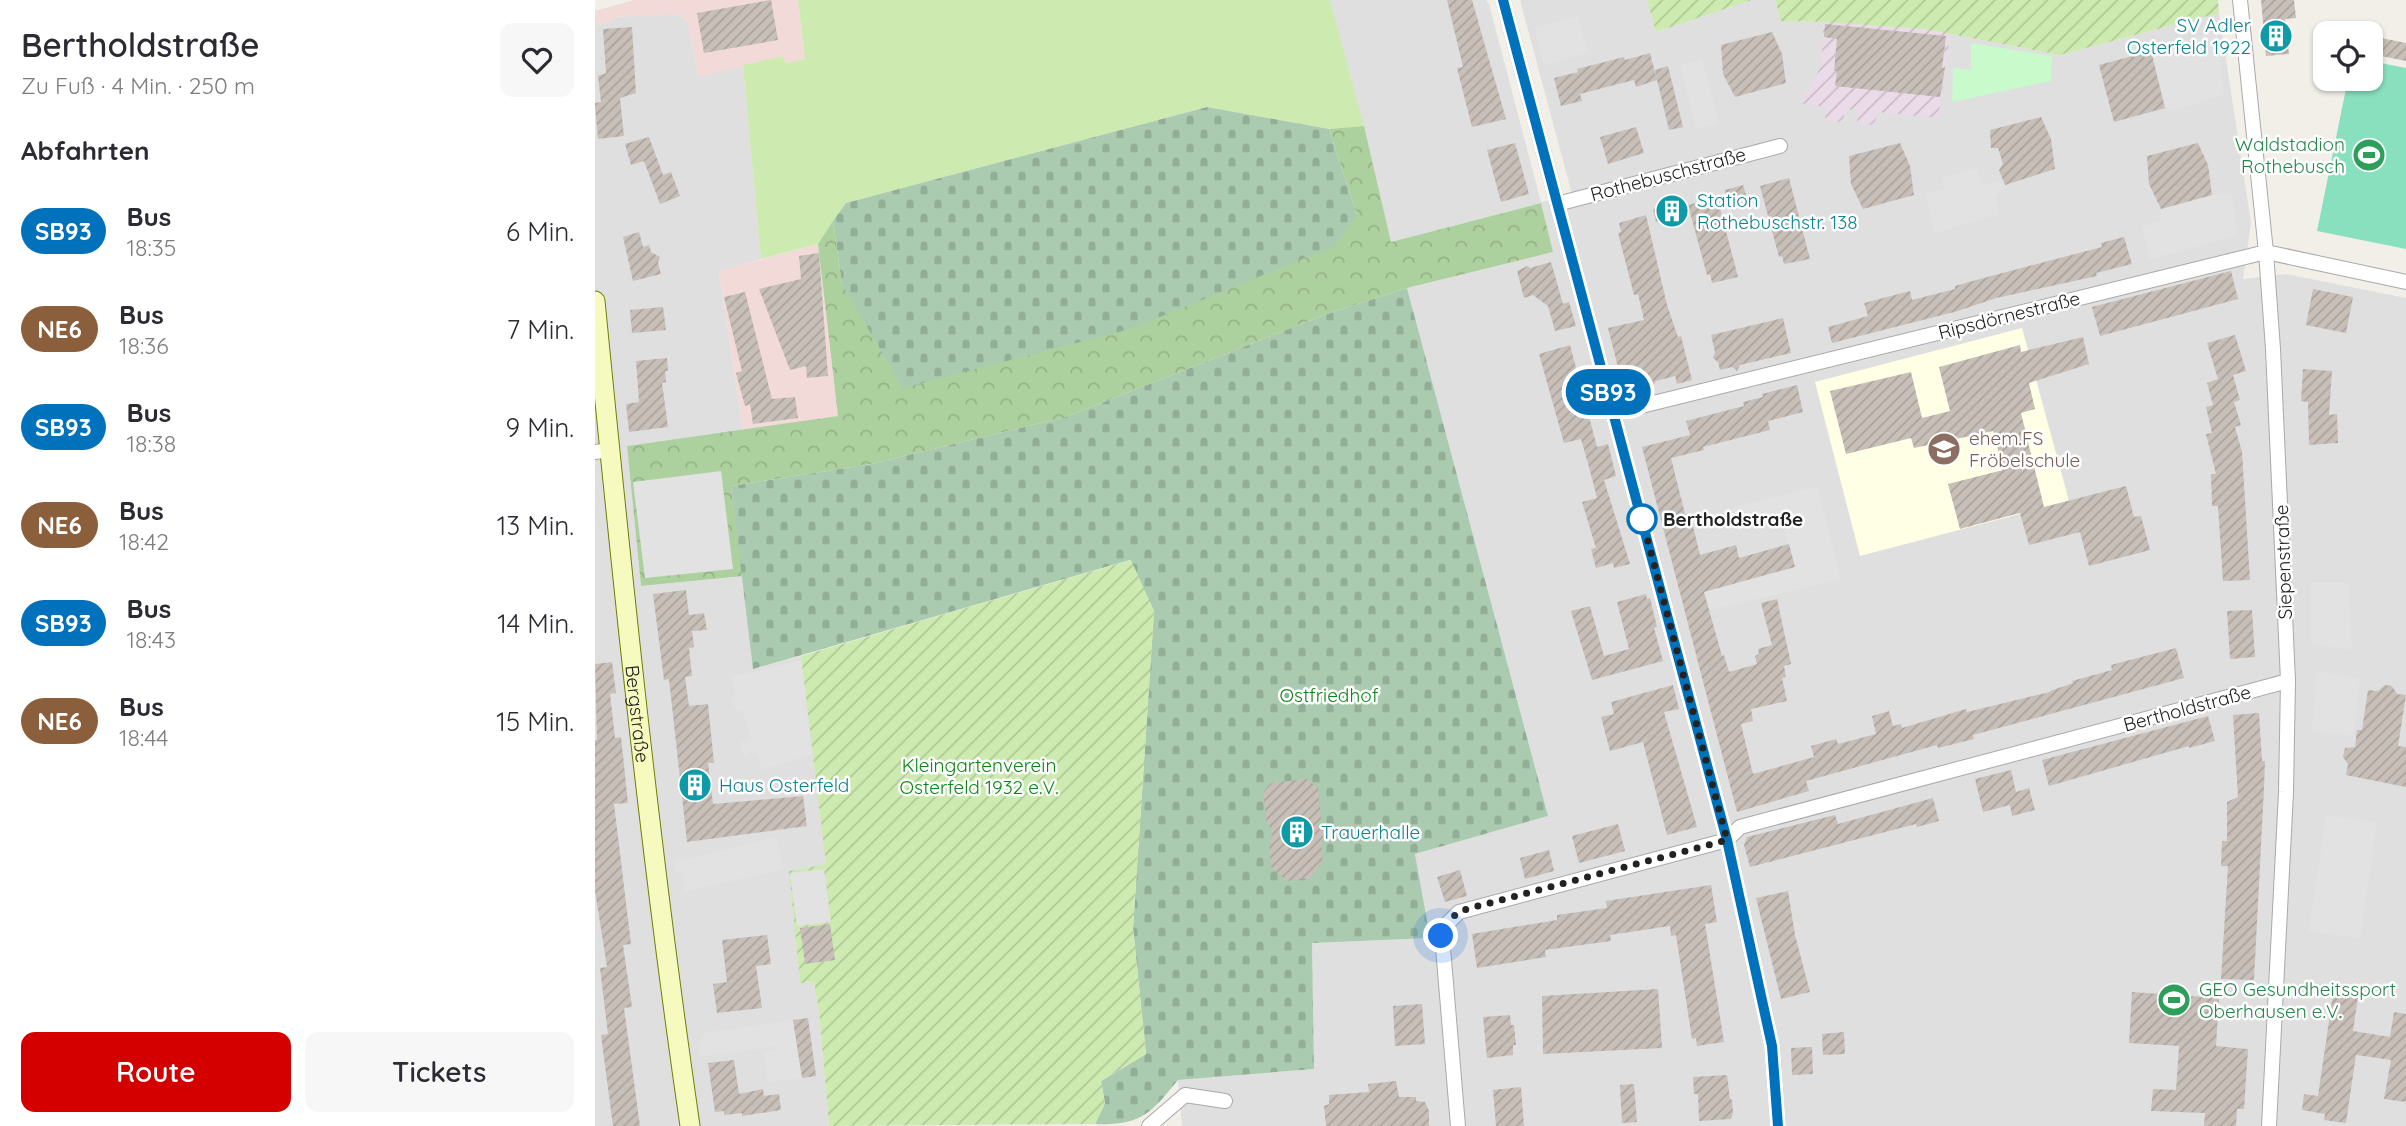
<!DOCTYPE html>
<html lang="de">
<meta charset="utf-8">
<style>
body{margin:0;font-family:Quicksand,sans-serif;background:#f7f7f7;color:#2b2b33;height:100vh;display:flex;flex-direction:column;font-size:26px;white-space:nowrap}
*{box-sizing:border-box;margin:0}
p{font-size:23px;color:#7c7c81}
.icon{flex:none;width:38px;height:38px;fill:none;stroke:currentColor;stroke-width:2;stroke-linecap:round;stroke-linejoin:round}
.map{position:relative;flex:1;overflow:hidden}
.details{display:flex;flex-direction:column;background:#fff;width:595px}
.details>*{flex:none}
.badge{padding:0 14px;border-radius:23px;font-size:24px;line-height:46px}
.buttons{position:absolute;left:1718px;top:21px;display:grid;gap:14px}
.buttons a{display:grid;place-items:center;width:70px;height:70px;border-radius:14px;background:#fff;box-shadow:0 2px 5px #0004;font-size:35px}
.you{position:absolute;width:35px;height:35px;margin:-18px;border:5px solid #fff;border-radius:50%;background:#1a73e8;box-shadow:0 0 0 10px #1a73e833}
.map>.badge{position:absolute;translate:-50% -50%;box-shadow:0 0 0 4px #fff}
h2{padding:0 21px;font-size:26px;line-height:63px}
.round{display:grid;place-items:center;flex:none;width:74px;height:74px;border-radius:14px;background:#f7f7f7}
.headline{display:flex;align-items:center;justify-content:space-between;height:119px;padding:0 21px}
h1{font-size:33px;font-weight:600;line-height:52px}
.action{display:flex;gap:14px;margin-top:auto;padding:14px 21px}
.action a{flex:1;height:80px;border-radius:14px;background:#d40000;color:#fff;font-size:28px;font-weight:600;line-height:80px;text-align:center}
.action a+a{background:#f7f7f7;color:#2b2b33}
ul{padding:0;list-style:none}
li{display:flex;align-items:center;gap:21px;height:98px;padding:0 21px}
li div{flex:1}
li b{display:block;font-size:26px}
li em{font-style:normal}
li .badge{min-width:77px;font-weight:700;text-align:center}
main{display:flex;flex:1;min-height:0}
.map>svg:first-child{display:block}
</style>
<main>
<section class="details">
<div class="headline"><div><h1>Bertholdstraße</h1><p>Zu Fuß · 4 Min. · 250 m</p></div><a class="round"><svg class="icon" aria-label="heart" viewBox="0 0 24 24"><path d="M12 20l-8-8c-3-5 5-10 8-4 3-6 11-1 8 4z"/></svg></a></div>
<h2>Abfahrten</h2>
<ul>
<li><span class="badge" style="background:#0072bc;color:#fff">SB93</span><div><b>Bus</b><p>18:35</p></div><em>6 Min.</em></li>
<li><span class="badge" style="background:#8b5e3c;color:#fff">NE6</span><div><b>Bus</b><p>18:36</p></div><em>7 Min.</em></li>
<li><span class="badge" style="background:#0072bc;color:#fff">SB93</span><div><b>Bus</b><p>18:38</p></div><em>9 Min.</em></li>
<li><span class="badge" style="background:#8b5e3c;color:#fff">NE6</span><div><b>Bus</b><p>18:42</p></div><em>13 Min.</em></li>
<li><span class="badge" style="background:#0072bc;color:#fff">SB93</span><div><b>Bus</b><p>18:43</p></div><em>14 Min.</em></li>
<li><span class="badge" style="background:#8b5e3c;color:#fff">NE6</span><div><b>Bus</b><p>18:44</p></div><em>15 Min.</em></li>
</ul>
<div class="action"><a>Route</a><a>Tickets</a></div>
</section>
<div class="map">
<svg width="1811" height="1126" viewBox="0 0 1811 1126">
<defs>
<pattern id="industrial-furrows" width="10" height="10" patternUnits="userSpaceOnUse" patternTransform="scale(1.75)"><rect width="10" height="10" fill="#ebdbe8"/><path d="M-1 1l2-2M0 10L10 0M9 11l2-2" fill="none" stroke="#c9bcc7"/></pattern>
<pattern id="forest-crowns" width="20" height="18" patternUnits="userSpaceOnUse" patternTransform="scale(1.75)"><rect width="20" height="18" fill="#add19e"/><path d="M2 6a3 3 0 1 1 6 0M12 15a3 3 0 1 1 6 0" fill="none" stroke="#95b388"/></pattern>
<pattern id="cemetery-stones" width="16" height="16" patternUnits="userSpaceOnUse" patternTransform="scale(1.75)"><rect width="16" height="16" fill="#aacbaf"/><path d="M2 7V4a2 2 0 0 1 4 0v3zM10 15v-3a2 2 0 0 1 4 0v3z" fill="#92ae96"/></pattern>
<pattern id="garden-furrows" width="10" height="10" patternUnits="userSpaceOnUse" patternTransform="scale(1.75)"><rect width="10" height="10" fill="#cdebb0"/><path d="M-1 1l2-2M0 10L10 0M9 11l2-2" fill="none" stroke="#b0c997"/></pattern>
<pattern id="building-hatch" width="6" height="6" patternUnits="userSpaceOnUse" patternTransform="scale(1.75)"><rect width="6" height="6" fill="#c7bfb8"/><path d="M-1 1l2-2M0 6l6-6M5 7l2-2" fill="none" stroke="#aba49e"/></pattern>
</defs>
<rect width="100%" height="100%" fill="#f2efe9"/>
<g fill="#e0dfdf">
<path d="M735 0H891L894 4 946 202 977 194 925 0H1052L1061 32 1157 0H1180L1186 21 1228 22 1329 29 1465 55 1624 13 1656 223 1648 279 1691 274 1811 298V1126H587L583 1080 719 1069 717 943 834 938 820 854 953 816 812 288 958 252 946 203 796 242Z"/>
<path d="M82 13 93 22 103 77 148 65 166 259 124 272 148 430 32 446 46 586 148 576 158 669 206 656 232 864 195 871 205 983 219 982 224 1012 234 1126H0V25L15 23 20 17Z"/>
</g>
<g fill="#f2dad9">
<path d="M39 0H203L210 59 191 63 188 56 103 77 93 22 84 14 20 17 19 21 15 23 0 25V11Z"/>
<path d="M223 244 243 416 148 430 124 271Z"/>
</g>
<path fill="url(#industrial-furrows)" d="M1228 22 1329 29 1355 34 1343 118 1282 112 1280 125 1262 123 1263 110 1250 109 1248 122 1230 120 1231 107 1205 103 1227 65Z"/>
<path fill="#ffffe5" d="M1427 328 1474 501 1265 556 1220 382Z"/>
<path fill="#cdebb0" d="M203 0H735L769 126 734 129 612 107 251 203 223 244 166 259 148 65 188 56 191 63 210 59Z"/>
<path fill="url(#forest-crowns)" d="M769 126 796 242 946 203 958 252 812 288 729 315 471 417 276 464 136 486 148 576 46 586 32 446 243 416 223 244 238 221 247 284 762 215 734 129Z"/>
<g fill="url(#cemetery-stones)">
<path d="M612 107 734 129 762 215 740 246 535 329 308 388 247 284 238 221 251 203Z"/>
<path d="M812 288 953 816 820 854 835 938 717 943 719 1069 583 1080C556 1113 546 1126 500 1124L510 1103 506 1081 551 1054 538 928 559 611 535 560 158 669 136 486 276 464 471 417 729 315Z"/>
</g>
<path fill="#c8facc" d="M1376 43 1457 56 1456 81 1357 102 1358 68 1376 70Z"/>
<g fill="url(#garden-furrows)">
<path d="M1052 0H1157L1061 32Z"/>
<path d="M1180 0H1623L1624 13 1465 55 1329 29 1228 22 1186 21Z"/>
<path d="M536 560 559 611 538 928 551 1054 506 1081 510 1103 500 1124 234 1126 224 1012 219 982 205 983 194 871 231 864 206 656Z"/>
</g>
<path fill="#88e0be" d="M1776 61 1811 68V249L1722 231 1753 79H1776Z"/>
<g fill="#e2e2e2">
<path d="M983 16 993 53 949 65 939 27Z"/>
<path d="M1622 31 1629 95 1572 112 1556 51Z"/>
<path d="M1107 59 1124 123 1101 129 1085 65Z"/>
<path d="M1382 168 1387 186 1408 179 1410 185 1401 198 1404 214 1340 233 1330 194 1350 189 1347 177Z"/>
<path d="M1636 193 1643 236 1555 259 1547 227 1565 221 1566 209 1617 195Z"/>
<path d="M126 471 138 569 50 578 38 482Z"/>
<path d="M1222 486 1246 579 1091 616 1085 598 1199 567 1186 519 1143 530 1137 507Z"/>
<path d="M1716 583H1754L1757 650 1716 644Z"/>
<path d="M206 661 217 754 167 770 162 755 155 752 150 757 144 741 152 743 157 738 147 710 142 711 136 699 141 692 136 677Z"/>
<path d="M1722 671 1765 679 1758 736 1717 731Z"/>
<path d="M1731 815 1782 822 1765 938 1714 931Z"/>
<path d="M181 837 189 869 90 892 88 871 80 872 78 862Z"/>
<path d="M229 869 236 922 202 926 195 873Z"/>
<path d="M198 1020 207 1078 173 1082 169 1052 183 1049V1046L104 1057 103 1048 109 1033Z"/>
</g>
<g fill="url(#building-hatch)">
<path d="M176 0 183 40 109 53 102 13Z"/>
<path d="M852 0H877L911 119 877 127 862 68 868 67Z"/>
<path d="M1666 0H1699L1701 18 1690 19 1694 54 1671 56Z"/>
<path d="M1230 24 1351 36 1347 68H1350L1345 97 1240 86 1242 71H1239L1242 39 1229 37Z"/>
<path d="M37 27 41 93 25 98 29 136 3 139 0 106V103L6 102 3 76 11 73 8 29Z"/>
<path d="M1177 32 1187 54 1191 83 1140 97 1128 74 1126 45Z"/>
<path d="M1776 36 1811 43V61L1776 54Z"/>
<path d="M1556 51 1570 108 1519 122 1504 65Z"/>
<path d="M1055 53 1062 80 1060 70 1073 66 1088 127 1074 130 1062 80 1041 87 1039 80 985 94 987 101 966 106 959 78 983 72 982 69 1029 57 1030 60Z"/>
<path d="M1446 117 1456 139 1460 169 1410 185 1404 170 1408 164 1403 148H1396L1395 130Z"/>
<path d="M1041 127 1049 153 1013 164 1005 137Z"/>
<path d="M54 137 68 175 76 172 85 196 65 204 49 161 36 165 30 144Z"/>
<path d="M920 143 934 194 906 202 892 150Z"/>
<path d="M1305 143 1315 166 1319 195 1268 209 1256 184 1254 156Z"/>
<path d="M1603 143 1613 165 1617 195 1566 209 1554 184 1552 156Z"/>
<path d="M1194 178 1215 259 1189 264 1187 256 1184 257 1165 186Z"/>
<path d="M1148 185 1152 198 1133 203 1130 190Z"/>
<path d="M1122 197 1143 277 1117 283 1115 274 1112 275 1093 205Z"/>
<path d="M1080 203 1083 216 1061 222 1058 209Z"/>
<path d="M1051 215 1072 305 1083 337 1086 336 1097 380 1082 384 1080 376 1061 381 1057 387 1037 392 1035 386 1028 387 1013 328 1049 320 1043 294 1039 295 1023 233 1026 232 1024 223Z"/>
<path d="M44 232 48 247 54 245 56 252 65 257 63 263 66 274 38 281 28 237Z"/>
<path d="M1529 237 1537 264 1501 273 1502 276 1401 298 1363 311 1237 343 1233 327 1273 316 1269 303 1315 291 1317 300 1360 289V286L1396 276 1507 247 1506 243Z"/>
<path d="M224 253 233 376 212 378 211 366 195 370 164 289 206 279 204 256Z"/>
<path d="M956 262 968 304 974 302 981 326 960 331 953 306 938 295 929 298 922 271 932 266 935 268Z"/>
<path d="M1636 271 1643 299 1505 336 1497 307Z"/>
<path d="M1718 289 1758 297 1751 333 1711 325Z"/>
<path d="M150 292 177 399 200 397 203 418 158 424 155 404 150 406 141 373 147 371 129 297Z"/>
<path d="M68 307 71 330 37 333 35 310Z"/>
<path d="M1188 318 1196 353 1145 365 1142 371 1137 367 1125 370 1123 362 1118 358 1120 352 1116 335Z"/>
<path d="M1640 335 1651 371 1638 375 1645 400 1639 402 1646 425 1640 427 1647 452 1655 580 1628 581 1623 506H1617L1616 474H1621L1611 434 1617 433 1611 407 1618 405 1612 383 1623 379 1612 343Z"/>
<path d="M1488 337 1494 364 1434 383 1440 409 1426 413 1449 507 1531 486 1539 517 1546 516 1555 550 1494 566 1485 532 1434 545 1425 513 1365 529 1353 484 1408 470 1398 431 1319 448 1316 438 1251 454 1235 391 1316 372 1327 418 1355 411 1344 367 1425 345 1426 352Z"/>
<path d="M975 345 1002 447 1013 444 1021 476 1009 480 1035 564 1019 568 1018 563 1001 568 996 549 1001 548 987 502 1002 498 994 467 986 439 969 443 944 354Z"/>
<path d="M72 358 73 371H70L71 382 67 383 73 427 34 432 31 404 44 402 41 361Z"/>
<path d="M1708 369 1737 371 1734 415 1742 414 1743 443 1714 445 1713 402 1706 401Z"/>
<path d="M1202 385 1208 412 1173 421 1175 430 1108 447 1109 450 1076 458 1090 514H1095L1105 555 1141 545 1144 558 1194 544 1200 567 1109 592 1127 656 1129 655 1134 672 1162 664 1160 656 1164 654 1163 649 1177 645 1166 603 1182 599 1196 664 1189 666 1191 677 1187 678 1192 701 1156 709 1158 721 1146 724 1158 774 1219 757 1216 746 1241 739 1243 744 1281 734 1277 716 1294 711 1298 726 1306 724 1307 728 1371 709 1372 712 1455 692V691L1478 683 1477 681 1517 670 1516 665 1581 648 1589 678 1378 735 1379 739 1343 748 1342 745 1331 748 1211 781 1214 791 1142 812 1047 447 1095 435 1091 421 1149 406 1148 402 1168 397 1167 394Z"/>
<path d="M91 590 94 615 109 613 112 630 97 631 99 647 94 648 97 676 90 677 94 706 113 704 119 763H113L118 804 208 796 212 826 92 842 74 679 69 680 58 594Z"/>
<path d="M1051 594 1052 599 1055 598 1062 627 1059 628 1068 661 997 680 976 611 995 606 1009 656 1034 649 1022 602Z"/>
<path d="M1657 610 1660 657 1635 659 1632 611Z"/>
<path d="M17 662 21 693 15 694 20 738 26 737 33 803 19 804 36 944 28 945 37 1007 29 1008 45 1126H18L6 1035 13 1034 5 968 12 967 0 891V740H2L0 664Z"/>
<path d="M1078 685 1084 709 1069 712 1102 827 1072 835 1048 742 1015 751 1006 717 1019 714 1016 702Z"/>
<path d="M1790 685 1797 686 1802 694 1811 695 1803 746 1811 747V787L1751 775 1753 764 1748 757 1750 748 1760 747 1762 730H1767L1773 690 1783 691Z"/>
<path d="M1664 713 1667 761H1670L1669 788 1659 980 1626 979 1633 866H1626L1627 841H1632V802L1643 797 1638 715Z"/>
<path d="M1613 716 1620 741 1594 748V746L1454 786 1447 760Z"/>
<path d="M1416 770 1421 792 1434 788 1440 810 1417 816 1415 805 1388 812 1380 779Z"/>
<path d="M712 779 723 788 726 819 721 825 731 835 726 841 728 861 715 878 692 881 676 867 674 843 677 839 676 828 672 824 668 792 676 783Z"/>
<path d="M1338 798 1344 821 1322 827 1321 824 1155 867 1149 845 1152 837 1240 815 1243 824Z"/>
<path d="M1023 824 1030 851 984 863 977 836Z"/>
<path d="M954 850 959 871 930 879 925 858Z"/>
<path d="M865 870 872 896 850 902 842 877Z"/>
<path d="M1116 885 1122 922 1110 924 1129 1042 1102 1046 1101 1038 1097 1039 1081 935 1076 936 1075 926 1015 935 1016 941 950 950 951 957 882 968 877 934 962 920V915L1012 908 1011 901Z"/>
<path d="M1193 891 1200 935 1215 992 1186 999 1161 898Z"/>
<path d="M235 924 240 960 210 964 205 928Z"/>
<path d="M172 935 176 964 161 966 167 1008 122 1013 118 984 132 982 127 940Z"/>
<path d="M1739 987 1764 990 1758 1031 1795 1037 1799 1012 1811 1014V1102L1789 1099 1796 1060 1761 1055 1751 1123 1729 1120 1730 1114 1707 1110 1709 1094 1723 1096Z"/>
<path d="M1063 989 1067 1048 948 1054 947 996Z"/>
<path d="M1537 992 1624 998 1621 1046 1653 1049 1649 1109H1642L1641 1126H1609L1610 1113 1556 1111 1558 1089 1581 1090 1584 1046 1534 1043Z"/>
<path d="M827 1004 830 1044 800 1046 798 1006Z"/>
<path d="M915 1015 916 1025H919L921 1045H918V1055L892 1058 888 1017Z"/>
<path d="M213 1018 221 1076 207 1078 198 1020Z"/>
<path d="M1249 1032 1250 1054 1228 1055 1227 1034Z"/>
<path d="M1217 1047 1218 1074 1197 1075 1196 1048Z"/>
<path d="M139 1060 144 1094 168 1089 169 1096 184 1094 186 1110 147 1116V1113L129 1115V1111L120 1112 113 1063Z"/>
<path d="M1132 1075 1135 1099 1137 1100 1138 1113 1136 1119 1104 1121 1103 1094H1099L1098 1077Z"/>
<path d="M801 1081 804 1097H821V1101L830 1102 834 1111V1126H731L729 1106 734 1104V1095L774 1092 773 1084Z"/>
<path d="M1039 1084 1042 1122 1027 1123 1025 1085Z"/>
<path d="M926 1087 929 1126H901L898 1090Z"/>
</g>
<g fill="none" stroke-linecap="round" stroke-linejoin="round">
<defs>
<g id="street">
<path d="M908 0 1132 840 1177 1046 1183 1126"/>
<path d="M1645 0 1671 252 1678 349 1693 681 1691 792 1674 1126"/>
<path d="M962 204 1185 146"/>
<path d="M1018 413 1671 252 1811 282"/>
<path d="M0 452 15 450"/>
<path d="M554 1126 590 1095 630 1101"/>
<path d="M863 1126 847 936 848 928 864 912 1132 840 1145 827 1693 681"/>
</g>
<g id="secondary">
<path id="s1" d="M0 301C27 576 55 852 95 1126"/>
</g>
</defs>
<use href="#street" stroke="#a9a9a9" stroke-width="16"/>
<use href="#secondary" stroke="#707d05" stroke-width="21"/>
<use href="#street" stroke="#fff" stroke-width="14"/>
<use href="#secondary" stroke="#f7fabf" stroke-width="19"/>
</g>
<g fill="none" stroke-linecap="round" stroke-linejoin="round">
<defs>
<path id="line" d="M908 0 1132 840 1177 1046 1183 1126"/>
</defs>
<use href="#line" stroke="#fff" stroke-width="16"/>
<use href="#line" stroke="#0072bc" stroke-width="10"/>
<path stroke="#222" stroke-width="7" stroke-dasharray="0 12.6" d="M846 936C849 922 859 914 872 909L1132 840 1047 519"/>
</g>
<defs>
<symbol id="building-disc" viewBox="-11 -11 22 22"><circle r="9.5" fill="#0f9aa8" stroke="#fff"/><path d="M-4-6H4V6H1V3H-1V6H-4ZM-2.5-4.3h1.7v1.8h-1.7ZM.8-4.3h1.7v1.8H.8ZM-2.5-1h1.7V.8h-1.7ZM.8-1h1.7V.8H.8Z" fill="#fff"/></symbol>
<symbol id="stadium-disc" viewBox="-11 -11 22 22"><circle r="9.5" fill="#2e9e5b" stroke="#fff"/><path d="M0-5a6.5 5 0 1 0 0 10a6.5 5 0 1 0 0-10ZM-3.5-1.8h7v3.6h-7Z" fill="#fff"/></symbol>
<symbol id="school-disc" viewBox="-11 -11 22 22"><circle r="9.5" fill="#8d6e63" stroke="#fff"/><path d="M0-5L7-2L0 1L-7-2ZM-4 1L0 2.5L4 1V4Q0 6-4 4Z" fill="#fff"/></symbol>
</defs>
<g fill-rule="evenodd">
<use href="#building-disc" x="1662" y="17" width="38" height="38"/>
<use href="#stadium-disc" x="1755" y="136" width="38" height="38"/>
<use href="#building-disc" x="1058" y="192" width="38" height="38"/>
<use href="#school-disc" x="1330" y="430" width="38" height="38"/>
<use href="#building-disc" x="81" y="766" width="38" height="38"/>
<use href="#building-disc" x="683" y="813" width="38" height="38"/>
<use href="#stadium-disc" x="1560" y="981" width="38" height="38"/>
</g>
<circle fill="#fff" stroke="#0072bc" stroke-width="3.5" cx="1047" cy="519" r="14"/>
<g text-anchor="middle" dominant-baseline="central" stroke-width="5" stroke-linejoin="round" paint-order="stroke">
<g font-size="19" fill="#0d838f" stroke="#fff" text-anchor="start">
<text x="1656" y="25" text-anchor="end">SV Adler<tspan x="1656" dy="22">Osterfeld 1922</tspan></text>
<text x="1102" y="200">Station<tspan x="1102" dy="22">Rothebuschstr. 138</tspan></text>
<text x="124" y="785">Haus Osterfeld</text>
<text x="726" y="832">Trauerhalle</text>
</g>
<g font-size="19" fill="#27864d" stroke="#fff" text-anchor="end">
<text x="1750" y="144">Waldstadion<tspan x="1750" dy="22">Rothebusch</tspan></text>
<text x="1604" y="989" text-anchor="start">GEO Gesundheitssport<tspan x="1604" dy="22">Oberhausen e.V.</tspan></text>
</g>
<g font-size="19" fill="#222" stroke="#fff">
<text transform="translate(1073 174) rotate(-15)">Rothebuschstraße</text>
<text transform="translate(1414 315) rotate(-14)">Ripsdörnestraße</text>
<text transform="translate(1688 562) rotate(-92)">Siepenstraße</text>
<text transform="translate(1592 708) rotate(-15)">Bertholdstraße</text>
<text stroke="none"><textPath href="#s1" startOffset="415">Bergstraße</textPath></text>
</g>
<g font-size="19" fill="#785e54" stroke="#fff" text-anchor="start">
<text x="1374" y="438">ehem.FS<tspan x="1374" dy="22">Fröbelschule</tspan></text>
</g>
<g font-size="19" font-weight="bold" fill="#222" stroke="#fff" text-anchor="start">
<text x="1068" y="519">Bertholdstraße</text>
</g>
<g font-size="19" fill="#0c8416" stroke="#fff">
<text x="734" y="695">Ostfriedhof</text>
<text x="384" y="765">Kleingartenverein<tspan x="384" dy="22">Osterfeld 1932 e.V.</tspan></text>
</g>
</g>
</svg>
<div class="buttons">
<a><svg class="icon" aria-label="locate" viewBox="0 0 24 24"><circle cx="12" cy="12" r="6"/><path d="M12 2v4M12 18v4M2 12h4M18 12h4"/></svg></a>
</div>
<div class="you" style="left:846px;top:936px"></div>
<b class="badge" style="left:1013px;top:392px;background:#0072bc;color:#fff">SB93</b>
</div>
</main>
